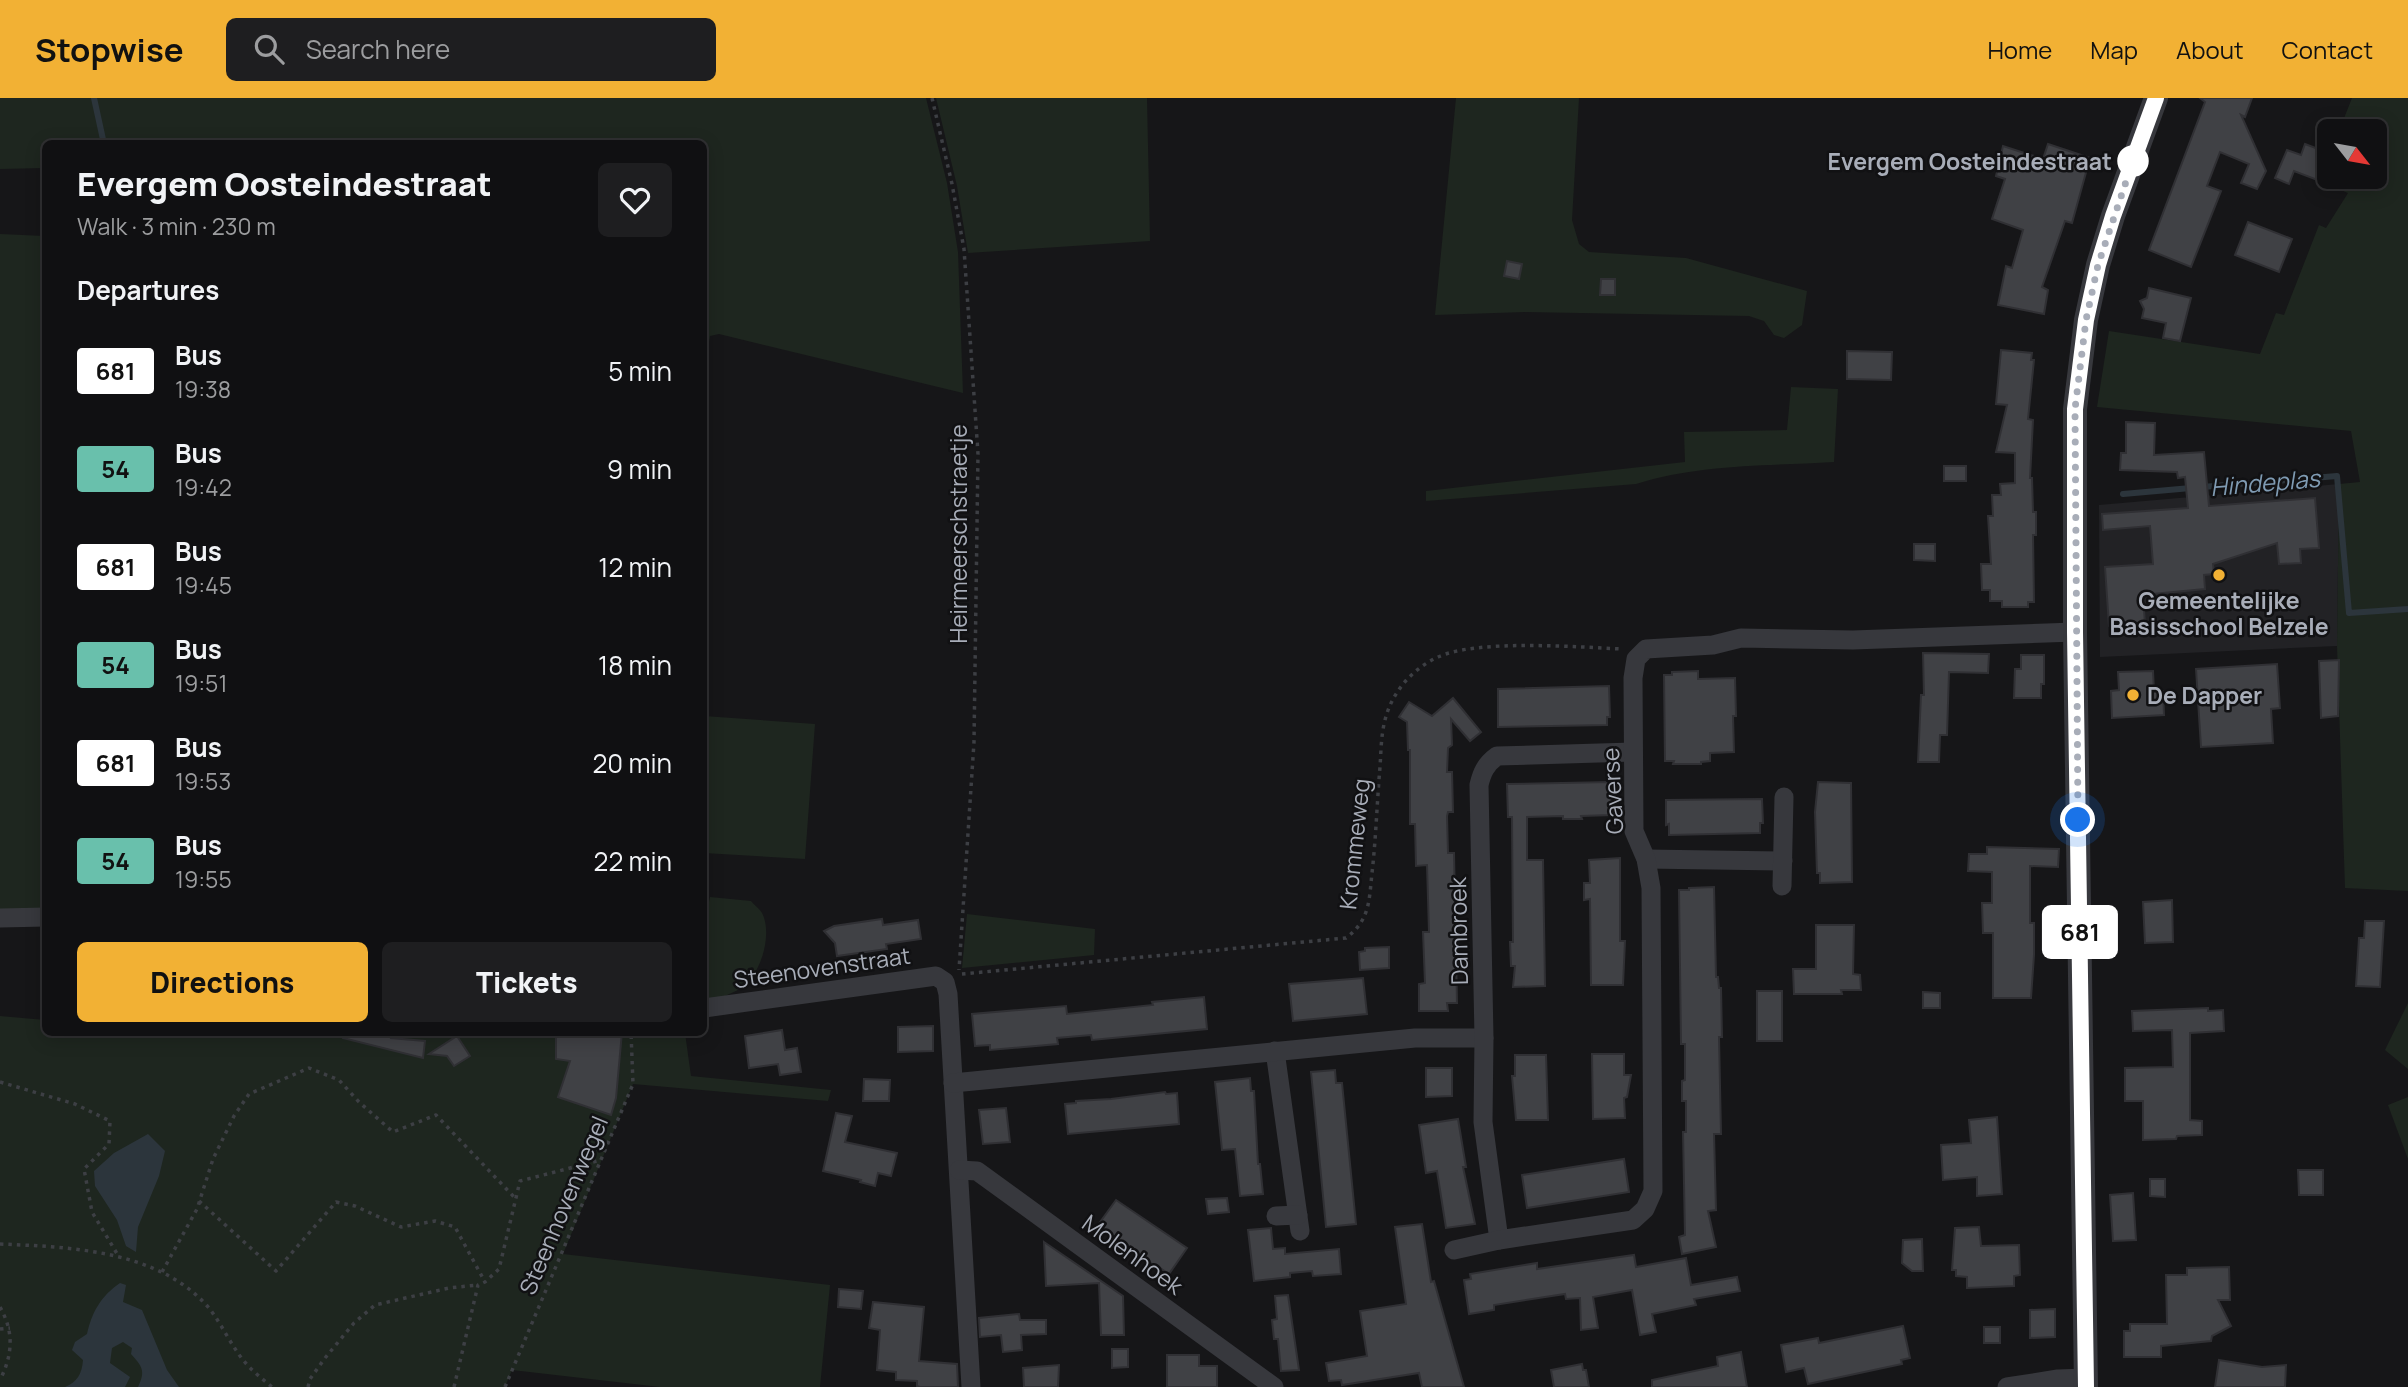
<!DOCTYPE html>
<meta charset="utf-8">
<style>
body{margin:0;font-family:Manrope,sans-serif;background:#1e1e20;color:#f1f3f6;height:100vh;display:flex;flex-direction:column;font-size:26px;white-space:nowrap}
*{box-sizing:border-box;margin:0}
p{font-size:23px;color:#9c9d9f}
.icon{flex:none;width:38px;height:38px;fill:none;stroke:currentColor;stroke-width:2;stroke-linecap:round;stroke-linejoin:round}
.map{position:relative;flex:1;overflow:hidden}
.drawer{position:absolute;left:42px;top:42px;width:665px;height:896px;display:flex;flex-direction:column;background:#101012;border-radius:10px;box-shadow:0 4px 18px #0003,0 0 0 2px #303032}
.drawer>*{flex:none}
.badge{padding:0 14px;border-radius:5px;font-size:24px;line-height:46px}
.needle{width:46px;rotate:121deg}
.fabs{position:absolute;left:2317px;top:21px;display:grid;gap:14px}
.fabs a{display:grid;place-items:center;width:70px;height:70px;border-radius:10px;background:#101012;box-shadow:0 4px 18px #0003,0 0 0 2px #303032;font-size:35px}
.you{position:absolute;width:35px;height:35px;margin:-18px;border:5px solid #fff;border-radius:50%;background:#1a73e8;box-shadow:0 0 0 10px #1a73e833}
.map>.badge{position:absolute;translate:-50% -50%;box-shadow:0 0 0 4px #fff}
h2{padding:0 35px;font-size:26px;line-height:63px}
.round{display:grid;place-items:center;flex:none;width:74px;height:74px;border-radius:10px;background:#1e1e20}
.headline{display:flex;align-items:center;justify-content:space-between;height:119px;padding:0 35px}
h1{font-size:33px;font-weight:800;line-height:52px}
.cta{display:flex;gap:14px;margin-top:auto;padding:14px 35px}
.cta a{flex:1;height:80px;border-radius:10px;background:#f2b134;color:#111;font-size:28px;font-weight:800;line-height:80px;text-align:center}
.cta a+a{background:#1e1e20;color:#f1f3f6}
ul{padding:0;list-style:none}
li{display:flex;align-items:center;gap:21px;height:98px;padding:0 35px}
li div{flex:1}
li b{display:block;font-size:26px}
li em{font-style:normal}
li .badge{min-width:77px;font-weight:700;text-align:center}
header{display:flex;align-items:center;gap:42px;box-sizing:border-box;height:98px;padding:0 35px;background:#f2b134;color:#111}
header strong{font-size:33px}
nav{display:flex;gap:38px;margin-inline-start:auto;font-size:24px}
.search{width:490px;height:63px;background:#1e1e20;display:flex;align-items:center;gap:18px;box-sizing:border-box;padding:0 24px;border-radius:10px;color:#9c9d9f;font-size:26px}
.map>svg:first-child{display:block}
</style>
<header>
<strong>Stopwise</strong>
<div class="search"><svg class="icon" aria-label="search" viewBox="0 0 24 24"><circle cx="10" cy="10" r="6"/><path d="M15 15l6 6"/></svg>Search here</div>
<nav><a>Home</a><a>Map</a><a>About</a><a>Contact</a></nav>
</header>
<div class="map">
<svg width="2408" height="1289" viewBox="0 0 2408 1289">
<rect width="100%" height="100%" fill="#161618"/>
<path fill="#222225" d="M2339 386 2337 548 2100 559 2099 407Z"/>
<g fill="#1e261f">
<path d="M0 0H926L947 85 958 154 963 295 719 236 710 238 704 274V46H46L45 70 0 71Z"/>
<path d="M936 0H1147L1150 143 968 155 957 88Z"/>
<path d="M1456 0H1579L1572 122 1579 146 1589 154 1686 160 1807 193 1802 227 1784 240 1774 237 1764 223 1749 218 1525 214 1435 217Z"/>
<path d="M2352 0H2408V793L2345 790 2337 548 2339 386 2360 384 2351 333 2097 309 2109 233 2260 256 2276 215 2284 217 2319 127 2326 130 2348 95 2320 83 2329 58V79H2375V33H2339Z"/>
<path d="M0 136 45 138 46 814 0 813Z"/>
<path d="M1791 289 1838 291 1834 364C1769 368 1699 366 1636 386L1426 403V393L1685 364 1684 334 1787 332Z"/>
<path d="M704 618 815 626 805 761 704 755Z"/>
<path d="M710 799 751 803C754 807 760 811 762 815 773 835 761 878 741 890 729 898 714 900 704 911V825Z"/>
<path d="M967 816 1095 831 1094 857 962 870Z"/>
<path d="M2408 905V971L2385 952Z"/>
<path d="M0 918 45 922 46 934 685 935 691 978 831 992 828 1003 633 986 563 1156 830 1187 820 1289H660L512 1272 505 1289H0Z"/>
<path d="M2408 999V1061L2388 1007Z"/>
</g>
<g fill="#2c353c">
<path d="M148 1036 165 1053 159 1078 138 1129 136 1154 126 1148 117 1122 95 1088 94 1073 114 1055Z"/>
<path d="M120 1185 126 1187 123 1204 142 1212 167 1272 179 1289H138C146 1273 142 1268 131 1256L132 1250 123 1244 112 1250 110 1265 130 1279 125 1289H65C77 1284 82 1276 83 1262L72 1252 75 1244 87 1236C92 1214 101 1198 120 1185Z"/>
</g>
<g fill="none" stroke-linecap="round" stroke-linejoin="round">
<g stroke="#2c353c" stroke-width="6">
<path d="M94 0 104 46"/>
<path d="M2202 389 2337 378 2349 515 2408 511"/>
<path d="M2123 396 2191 390"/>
</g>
</g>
<g fill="#404145" stroke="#303034" stroke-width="2">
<path d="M2200 0H2252L2245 19 2241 17 2266 73 2257 91 2241 85 2249 66 2220 54 2207 88 2221 93 2191 169 2149 152 2205 4Z"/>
<path d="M2048 46 2090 60 2072 125 2065 123 2042 189 2048 192 2044 216 1998 207 2006 168 2012 170 2023 132 1992 121 2005 81 1996 78 2003 48 2043 61Z"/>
<path d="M2305 46 2329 55 2320 83 2294 73 2289 86 2275 80 2287 52 2301 57Z"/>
<path d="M2248 124 2292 141 2279 174 2235 157Z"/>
<path d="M1507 163 1522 166 1519 181 1504 178Z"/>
<path d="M1601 181H1615V197H1600Z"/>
<path d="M2149 190 2191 200 2180 243 2163 240 2166 225 2142 220 2144 211 2140 203 2147 200Z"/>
<path d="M2001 252 2032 255 2031 262H2034L2028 321 2033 322 2030 380H2032L2033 414H2036V437H2033L2034 504H2028V509H2002V503H1990V492H1982L1981 466H1991L1988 418H1993L1992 397H2001L2000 386 2015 385V355L1996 354 2007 307 1996 306Z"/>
<path d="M1847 253 1892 254 1891 282 1847 281Z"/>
<path d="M2126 324 2155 325 2154 357 2204 354 2209 408 2315 400 2319 450 2300 451 2301 465 2279 466 2277 445 2213 466 2214 476 2204 477 2205 491 2143 497 2145 526 2109 528 2105 469 2153 466 2150 428 2103 432 2102 416 2188 410 2185 379 2178 380 2177 374 2120 372 2121 355H2126Z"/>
<rect x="1944" y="368" width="22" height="15"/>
<path d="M1914 446H1935V463L1914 462Z"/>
<path d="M1923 555 1989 556 1988 575 1949 574 1947 637H1940L1939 664H1918L1921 597H1924Z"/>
<path d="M2021 557H2044V586H2041V600H2014L2015 571H2021Z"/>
<path d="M2339 562 2338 618 2321 620 2319 563Z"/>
<path d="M2277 566 2280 610 2271 611 2273 645 2201 649 2196 571Z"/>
<path d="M1698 573V581L1735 580 1736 618H1733L1734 654 1710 655V663L1701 664V666H1673L1674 663H1665L1664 577H1672V574Z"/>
<path d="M2153 573 2154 594 2163 593 2164 617 2112 620 2111 593 2119 592 2118 574Z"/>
<path d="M1609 588 1610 619H1607V627L1498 629V591Z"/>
<path d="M1453 600 1481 634 1470 643 1451 621 1452 647 1448 650 1447 674H1452L1453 714H1448L1447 718 1448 755H1454L1457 905H1447L1448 913H1419V886L1425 885 1423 834H1429L1427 767 1416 768 1415 726H1410V652H1408L1407 624 1399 619 1409 604 1432 618Z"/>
<path d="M1611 684 1612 717 1581 718 1582 721H1563V718L1527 719V762H1543L1545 888 1513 889 1515 868H1511L1510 844H1513L1512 719H1508L1507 686Z"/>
<path d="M1818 684 1851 685 1852 784 1820 785V775H1817L1815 714Z"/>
<path d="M1762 701 1763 725H1760V735L1669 737V726L1666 727V702Z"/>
<path d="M1987 749 2059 751 2058 769 2030 768V825H2034V857L2031 900H1993V835H1983L1982 805H1992V774L1968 773 1969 756H1987Z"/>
<path d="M1620 760V843H1625L1623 887H1591L1590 801 1584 802V785H1590L1589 762Z"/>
<path d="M1714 789 1716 879H1718L1719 890H1721L1722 939H1719L1721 1036H1714L1716 1112 1708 1113 1716 1149 1682 1156 1679 1139 1685 1137 1683 1034H1686V1003H1682V983L1685 982V946H1681L1679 792H1689V790Z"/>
<path d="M2172 802 2173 844 2145 845 2143 804Z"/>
<path d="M882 821 883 827 918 822 921 841 886 846 887 851 837 858 835 845 824 833 834 828Z"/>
<path d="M2365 823H2384L2380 889 2356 888 2359 840H2364Z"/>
<path d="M1816 827H1854L1853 876 1860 877 1861 892H1841L1842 896H1794L1793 871H1816Z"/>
<path d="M1389 849V870L1360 872 1359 854 1365 853V850Z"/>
<path d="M1363 880 1367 916 1293 923 1289 886Z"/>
<rect x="1757" y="893" width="25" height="50"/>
<path d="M1923 894 1940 895V910H1923Z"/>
<path d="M1204 899 1207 931 1092 942 1091 937 1057 940 1058 946 990 952V947L975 948 972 916 1066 908 1067 916 1153 907 1152 904Z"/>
<path d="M2208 910V913L2223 912 2224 933 2190 935V1022L2202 1023V1037L2177 1038 2176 1041 2143 1042V1003H2125V970L2173 969 2172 932 2133 933 2132 913Z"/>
<path d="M933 928V953L898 954V929Z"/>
<path d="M782 932 785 952 797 950 801 974 780 977 778 966 749 970 745 938Z"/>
<path d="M344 934H392L391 940 425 943 423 960 343 940Z"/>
<path d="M556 934H622L616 1000 611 1017 558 999 570 963 556 961Z"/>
<path d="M457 938 470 958 454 968 447 958 429 956Z"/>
<path d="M1592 956H1624V977H1631L1627 999 1624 1000 1625 1020 1593 1021Z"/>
<path d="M1515 957H1546L1548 1022H1516L1512 978H1515Z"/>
<path d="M1426 970H1452V998L1426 999Z"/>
<path d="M1335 972 1336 985H1342L1356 1126 1326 1129 1311 974Z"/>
<path d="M1250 980 1251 993H1254L1258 1066H1260L1263 1096 1240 1098 1235 1051 1222 1052 1215 984Z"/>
<path d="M864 981 890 982 889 1003H863Z"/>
<path d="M1165 994 1166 996 1177 995 1179 1026 1068 1036 1065 1006 1076 1005V1003L1111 1001Z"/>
<path d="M1006 1010 1010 1044 983 1046 979 1012Z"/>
<path d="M836 1015 852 1018 845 1044 897 1055 891 1078 878 1075 875 1088 860 1084 861 1082 823 1073Z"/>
<path d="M1997 1019 2002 1096 1977 1098V1079L1943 1082 1941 1047 1971 1045 1969 1022Z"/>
<path d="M1458 1021 1466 1069H1463L1475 1126 1446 1130 1437 1073 1426 1075 1419 1027Z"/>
<path d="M1624 1061 1629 1094 1527 1110 1522 1077Z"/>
<path d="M2298 1072H2323V1097H2299Z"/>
<path d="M2150 1081H2165V1099L2150 1098Z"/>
<path d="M2133 1095 2136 1142 2113 1143 2110 1097Z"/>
<path d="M1227 1100 1229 1114 1208 1116 1206 1101Z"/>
<path d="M1116 1102 1187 1150 1169 1176 1160 1170 1159 1171 1098 1127Z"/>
<path d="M1422 1126 1431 1184 1434 1183 1464 1289H1422L1419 1275 1342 1287 1341 1282 1329 1283 1326 1265 1367 1258 1360 1213 1406 1206 1395 1129Z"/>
<path d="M1979 1129 1981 1148 2019 1147 2020 1177 2014 1178V1188L1967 1190V1179L1956 1178V1172H1952L1955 1130Z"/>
<path d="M1271 1130 1273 1151 1285 1150V1156L1339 1151 1341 1176 1313 1178 1312 1173 1290 1175V1179L1254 1183 1248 1132Z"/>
<path d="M1922 1141 1923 1173H1912L1902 1165 1903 1142Z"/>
<path d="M1044 1144 1123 1198 1124 1237H1101L1099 1185 1046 1188Z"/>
<path d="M1634 1157 1636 1169 1686 1160 1691 1187 1737 1179 1740 1193 1694 1201 1696 1207 1652 1216 1656 1234 1640 1237 1632 1192 1593 1199 1598 1230 1581 1232 1580 1200 1566 1201 1565 1196 1494 1207V1212L1469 1216 1464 1182 1471 1181 1470 1176 1537 1165V1171Z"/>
<path d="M2229 1169 2230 1202H2218L2231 1228 2212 1238 2211 1243 2161 1248V1259H2124V1233H2130V1226H2167L2166 1177H2187V1170Z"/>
<path d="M839 1191 863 1193 861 1211 838 1209Z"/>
<path d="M1288 1197 1299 1272 1281 1273 1278 1241H1274L1272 1222 1277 1221 1275 1198Z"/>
<path d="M873 1204 924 1209 919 1263 957 1266 958 1289H920L917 1288V1283L896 1282V1274L877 1272 880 1232 869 1230Z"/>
<path d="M2055 1211V1239L2030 1240V1212Z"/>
<path d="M1019 1216 1020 1222H1046V1236L1021 1237 1022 1252 1003 1254 1001 1237 980 1239 979 1220Z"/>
<path d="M1903 1228 1910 1260 1901 1262 1902 1266 1808 1286 1804 1270 1786 1274 1781 1247 1818 1240 1819 1245Z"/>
<rect x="1984" y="1229" width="16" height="16"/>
<path d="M1112 1251H1128V1269L1112 1270Z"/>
<path d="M1741 1254 1747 1289H1652V1282L1718 1268 1717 1259Z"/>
<path d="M1167 1257H1199V1268H1217V1289H1167Z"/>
<path d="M2219 1262 2262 1269 2286 1267 2285 1289H2215Z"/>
<path d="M1582 1266 1583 1272H1586L1589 1289H1554L1551 1272Z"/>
<path d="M1059 1267 1058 1289H1024L1023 1270Z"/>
</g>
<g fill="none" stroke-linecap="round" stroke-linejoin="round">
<g stroke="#3d3f44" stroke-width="3.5" stroke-dasharray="3.5 5" stroke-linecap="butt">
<path d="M932 0 952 86 964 151 978 356 974 644 959 872"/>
<path d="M962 876 1346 840C1370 822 1369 803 1372 775 1376 740 1377 704 1380 669 1381 654 1381 637 1385 622 1392 594 1412 571 1438 559 1477 541 1577 549 1622 551"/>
<path d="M0 984 75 1006 110 1023 109 1046 84 1071 92 1114 119 1159"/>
<path d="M199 1103 276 1173 336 1104 355 1108 401 1129 435 1123 455 1129 485 1184"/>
<path d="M0 1146C71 1149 159 1152 209 1210 220 1224 228 1241 238 1255 247 1269 260 1279 272 1289"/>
<path d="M162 1174 197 1111 213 1061 234 1018 249 996 309 970 339 982 359 1004 393 1034 436 1017 516 1101"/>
<path d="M0 1209C14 1234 13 1256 0 1282"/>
<path d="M0 1231 10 1230"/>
<path d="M308 1289 310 1281 325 1260 354 1225 375 1207 449 1190 478 1187"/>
<path d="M454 1289 478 1187 485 1184 499 1171 520 1083 601 1062"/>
<path d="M505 1289 633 986 631 934"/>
</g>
<g stroke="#37383d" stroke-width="19">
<path d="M1646 761 1783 763"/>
<path d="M1782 788 1784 699"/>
<path d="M0 820 46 819"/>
<path d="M704 910 936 878 945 884 948 896 971 1289"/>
<path d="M1275 953 1300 1133"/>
<path d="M953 985 1415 940H1484"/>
<path d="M959 1072 977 1073 1274 1289"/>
<path d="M1276 1118 1298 1117"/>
<path d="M1499 1142 1483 1024 1484 940 1479 687C1482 674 1486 666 1497 658L1633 654"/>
<path d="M1454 1152 1499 1142 1633 1122 1645 1111 1653 1093 1651 790 1646 761 1634 733 1633 580 1636 561 1646 551 1713 547 1741 540 1853 542 2075 534"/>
<path d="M2007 1289 2058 1281 2086 1280"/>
</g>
<path stroke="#37383d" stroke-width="24" d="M2086 1289 2075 534V311L2086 222 2098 167 2113 118 2156 0"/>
</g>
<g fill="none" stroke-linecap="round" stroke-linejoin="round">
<defs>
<path id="line" d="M2086 1289 2075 534V311L2086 222 2098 167 2113 118 2156 0"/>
</defs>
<use href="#line" stroke="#fff" stroke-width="16"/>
<use href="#line" stroke="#fff" stroke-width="10"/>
<path stroke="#a8adb8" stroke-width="7" stroke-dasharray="0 12.6" d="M2078 722 2075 311 2086 222 2098 167 2133 63"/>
</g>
<circle fill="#fff" stroke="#fff" stroke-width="3.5" cx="2133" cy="63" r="14"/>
<g fill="#f2b134" stroke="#111113" stroke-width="2.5">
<circle cx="2219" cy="477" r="7"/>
<circle cx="2133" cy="597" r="7"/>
</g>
<g text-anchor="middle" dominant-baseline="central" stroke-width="5" stroke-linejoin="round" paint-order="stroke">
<g font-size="23" font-weight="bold" fill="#a8adb8" stroke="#111113" text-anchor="end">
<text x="2112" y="63">Evergem Oosteindestraat</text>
</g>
<g font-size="23" fill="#a8adb8" stroke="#111113">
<text transform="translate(958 436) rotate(-90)">Heirmeerschstraetje</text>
<text transform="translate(1612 693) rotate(-93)">Gaverse</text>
<text transform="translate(1354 746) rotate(-84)">Krommeweg</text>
<text transform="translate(1458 833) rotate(-91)">Dambroek</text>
<text transform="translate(822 869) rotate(-8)">Steenovenstraat</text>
<text transform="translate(563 1107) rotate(-67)">Steenhovenwegel</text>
<text transform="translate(1133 1156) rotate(36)">Molenhoek</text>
</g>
<g font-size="23" font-weight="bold" fill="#a8adb8" stroke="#111113">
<text x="2219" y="502">Gemeentelijke<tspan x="2219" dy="26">Basisschool Belzele</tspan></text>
<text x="2147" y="597" text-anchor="start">De Dapper</text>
</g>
<g font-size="24" font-style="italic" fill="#7f9bb3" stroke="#111113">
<text transform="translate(2265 384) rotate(-5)">Hindeplas</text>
</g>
</g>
</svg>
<div class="fabs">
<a><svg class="needle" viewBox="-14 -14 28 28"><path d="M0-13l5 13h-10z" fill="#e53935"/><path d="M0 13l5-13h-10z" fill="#9c9d9f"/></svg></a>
</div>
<div class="you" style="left:2078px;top:722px"></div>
<b class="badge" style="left:2080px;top:834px;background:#fff;color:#111">681</b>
<section class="drawer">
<div class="headline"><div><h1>Evergem Oosteindestraat</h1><p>Walk · 3 min · 230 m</p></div><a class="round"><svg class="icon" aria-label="heart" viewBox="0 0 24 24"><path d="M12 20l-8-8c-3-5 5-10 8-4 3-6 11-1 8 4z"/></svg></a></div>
<h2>Departures</h2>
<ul>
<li><span class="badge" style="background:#fff;color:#111">681</span><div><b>Bus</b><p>19:38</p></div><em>5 min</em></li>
<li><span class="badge" style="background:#69c0ac;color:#111">54</span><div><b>Bus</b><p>19:42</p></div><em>9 min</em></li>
<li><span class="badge" style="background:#fff;color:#111">681</span><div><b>Bus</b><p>19:45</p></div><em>12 min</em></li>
<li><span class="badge" style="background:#69c0ac;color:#111">54</span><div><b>Bus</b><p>19:51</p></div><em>18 min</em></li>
<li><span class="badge" style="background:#fff;color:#111">681</span><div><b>Bus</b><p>19:53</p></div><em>20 min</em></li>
<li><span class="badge" style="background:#69c0ac;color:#111">54</span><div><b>Bus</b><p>19:55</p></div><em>22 min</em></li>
</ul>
<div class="cta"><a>Directions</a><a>Tickets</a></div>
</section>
</div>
